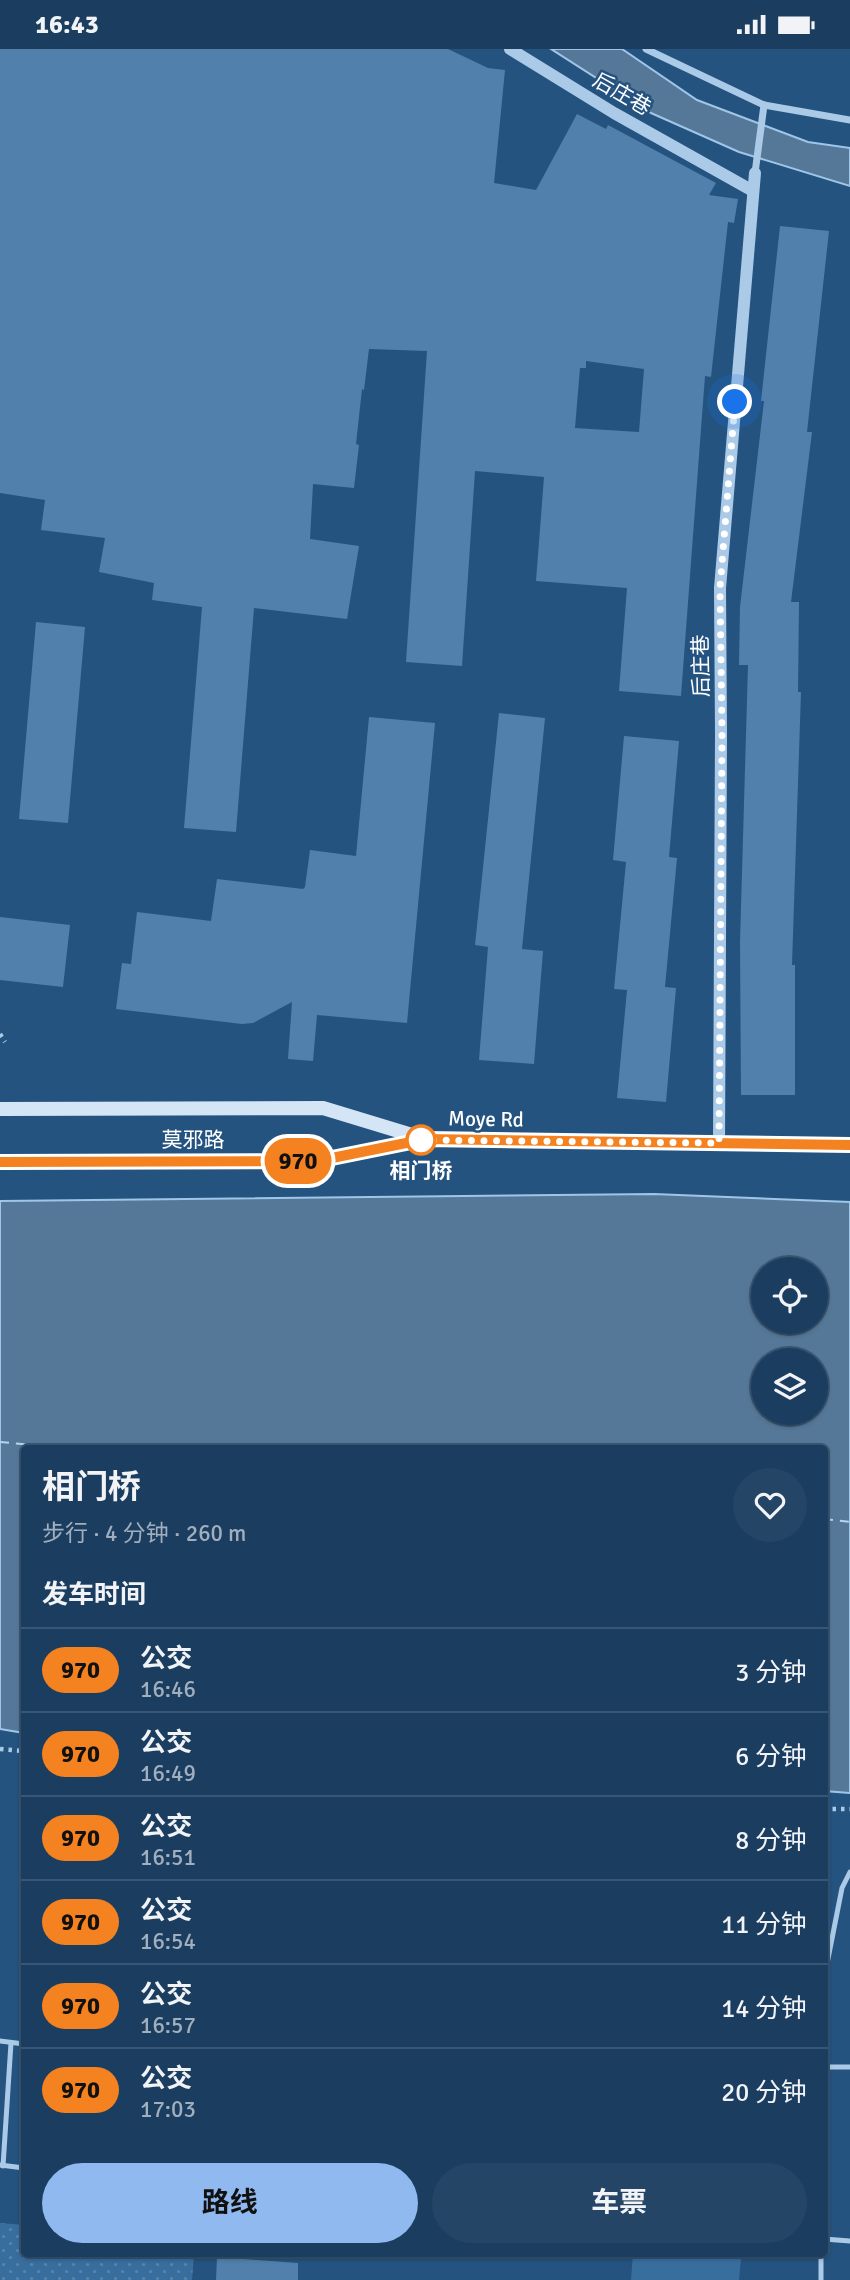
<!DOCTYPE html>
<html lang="zh">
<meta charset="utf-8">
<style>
body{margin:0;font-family:Signika,"Noto Sans SC",sans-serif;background:#244566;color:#f1f3f6;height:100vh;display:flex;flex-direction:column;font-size:26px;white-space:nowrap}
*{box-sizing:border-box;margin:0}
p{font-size:23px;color:#a0aebd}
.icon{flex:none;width:38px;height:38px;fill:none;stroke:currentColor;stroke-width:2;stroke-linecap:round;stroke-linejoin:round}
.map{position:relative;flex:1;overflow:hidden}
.side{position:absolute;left:21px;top:1396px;width:807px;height:812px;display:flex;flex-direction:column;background:#1b3e60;border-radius:7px;box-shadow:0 2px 5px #0004,0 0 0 2px #395775}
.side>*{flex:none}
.badge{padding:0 14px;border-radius:23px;font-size:24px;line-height:46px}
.fabs{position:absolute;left:751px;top:1208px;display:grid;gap:14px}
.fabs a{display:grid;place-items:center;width:77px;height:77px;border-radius:50%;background:#1b3e60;box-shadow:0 2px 5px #0004,0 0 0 2px #395775;font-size:35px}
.you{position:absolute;width:35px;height:35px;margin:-18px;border:5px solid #fff;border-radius:50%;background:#1a73e8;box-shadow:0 0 0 10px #1a73e833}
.map>.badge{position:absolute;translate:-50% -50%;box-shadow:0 0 0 4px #fff}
h2{padding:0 21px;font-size:26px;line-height:63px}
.round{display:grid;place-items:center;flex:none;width:74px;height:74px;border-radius:37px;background:#244566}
.head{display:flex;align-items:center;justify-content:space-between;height:119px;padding:0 21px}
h1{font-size:33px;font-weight:700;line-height:52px}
.action{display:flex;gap:14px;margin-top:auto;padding:14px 21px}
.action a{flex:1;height:80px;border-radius:42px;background:#90b9f0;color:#111;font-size:28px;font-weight:700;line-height:80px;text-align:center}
.action a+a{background:#244566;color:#f1f3f6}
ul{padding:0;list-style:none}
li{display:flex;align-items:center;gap:21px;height:84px;padding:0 21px;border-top:2px solid #395775}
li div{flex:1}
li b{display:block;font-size:26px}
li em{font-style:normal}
li .badge{min-width:77px;font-weight:700;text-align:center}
.status{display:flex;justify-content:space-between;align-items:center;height:49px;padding:0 35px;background:#1b3e60;direction:ltr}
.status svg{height:19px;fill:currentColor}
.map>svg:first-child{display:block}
</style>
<div class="status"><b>16:43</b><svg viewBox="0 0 49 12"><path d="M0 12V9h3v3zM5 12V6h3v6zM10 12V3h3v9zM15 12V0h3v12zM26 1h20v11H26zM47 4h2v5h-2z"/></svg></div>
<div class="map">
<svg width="850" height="2231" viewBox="0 0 850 2231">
<defs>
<pattern id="grass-dots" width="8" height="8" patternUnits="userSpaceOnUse" patternTransform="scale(1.75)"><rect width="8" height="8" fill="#386e9e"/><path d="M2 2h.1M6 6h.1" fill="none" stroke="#5684ad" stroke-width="1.8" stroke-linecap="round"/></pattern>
</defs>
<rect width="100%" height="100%" fill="#245380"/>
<path fill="url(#grass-dots)" d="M0 2174 24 2176V2205H194L192 2231H0Z"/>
<path fill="#386e9e" d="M633 2205H687L741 2210 739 2231H631Z"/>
<g fill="#567898" stroke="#9ec6e8" stroke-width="2" fill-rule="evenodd">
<path d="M551 0H622L697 51 808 93 850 99V137L739 103 651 64Z"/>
<path d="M654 1145 850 1153V1744L824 1742V1400H24V1684L0 1680V1152ZM763 1220H816V1272H763ZM763 1311H816V1363H763Z"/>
</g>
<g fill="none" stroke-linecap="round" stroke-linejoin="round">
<g stroke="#b6d4ee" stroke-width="2" stroke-dasharray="9 7" stroke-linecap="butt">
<path d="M0 1393 79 1400"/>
<path d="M824 1470 850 1473"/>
</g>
</g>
<g fill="#5080ab" fill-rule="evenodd">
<path d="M0 0H448L488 19 505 21 494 134 536 141 577 65 606 80 608 76 716 134 709 146 738 150 734 174 728 173 711 328 705 327 681 647 619 642 627 539 536 532 544 428 475 422 462 617 406 613 427 302 369 300 364 341 362 340 356 395 359 396 354 439 313 435 310 490 359 497 347 570 254 559 236 783 184 779 202 558 152 551 154 534 99 523 105 489 41 481 45 451 0 444ZM586 312 644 320 639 383 575 379 580 319H586Z"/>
<path d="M780 177 829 182 807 383H812L791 553H799L798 643H801L792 916H795V1046H741L740 893 748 616H739L740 558 764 352H761Z"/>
<path d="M36 573 85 578 68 774 19 770Z"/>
<path d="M499 664 545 669 522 900 543 902 534 1015 479 1011 488 898 475 896Z"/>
<path d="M369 668 435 674 407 974 317 966 313 1012 288 1010 292 953 253 974 242 975 116 960 122 914 131 915 137 863 211 872 217 830 303 840 305 838 310 801 356 807Z"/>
<path d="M624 687 679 692 669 808 677 809 665 938 676 939 666 1053 617 1049 627 941 614 940 626 813 613 811Z"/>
<path d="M0 868 70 876 63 938 0 931Z"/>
<path d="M217 2208 298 2214V2231H216Z"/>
</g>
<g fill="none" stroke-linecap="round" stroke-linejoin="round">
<g stroke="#aacae7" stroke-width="4.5" stroke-dasharray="3.5 5" stroke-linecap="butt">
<path d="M0 985 5 993"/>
<path d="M0 1700 24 1702"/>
<path d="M824 1760H850"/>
</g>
<g stroke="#aacae7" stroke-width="5">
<path d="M824 1930 842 1839 850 1823"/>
<path d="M0 1992 24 1995"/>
<path d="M824 2018H850"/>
<path d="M0 2116 24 2119"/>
<path d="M3 2117 11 1994"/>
<path d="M824 2190 850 2192"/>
<path d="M821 2231V2205"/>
</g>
<g stroke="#aacae7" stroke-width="7">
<path d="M646 0 764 56 850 71"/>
<path d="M755 124 764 56"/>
</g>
<g stroke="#aacae7" stroke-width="12">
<path d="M510 0 614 64 753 142"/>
<path d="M719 1094 721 685 720 539 755 124"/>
</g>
<g stroke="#d4e5f6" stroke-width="14">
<path d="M0 1060 323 1059 425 1090"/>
<path d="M0 1113 317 1112 426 1090 850 1096"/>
</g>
</g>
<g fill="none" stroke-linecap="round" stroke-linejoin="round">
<defs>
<path id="line" d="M0 1113 317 1112 426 1090 850 1096"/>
</defs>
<use href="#line" stroke="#fff" stroke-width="16"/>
<use href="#line" stroke="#f58220" stroke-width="10"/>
<path stroke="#fff" stroke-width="7" stroke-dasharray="0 12.6" d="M421 1091 719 1094 722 685 720 539 735 353"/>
</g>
<circle fill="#fff" stroke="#f58220" stroke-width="3.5" cx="421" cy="1091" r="14"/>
<g text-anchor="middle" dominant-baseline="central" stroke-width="5" stroke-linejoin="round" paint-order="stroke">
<g font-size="21" fill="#fff" stroke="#245380">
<text transform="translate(622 45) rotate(30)">后庄巷</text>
<text transform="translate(701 617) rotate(-91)">后庄巷</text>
<text transform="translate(486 1070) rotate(1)">Moye Rd</text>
<text x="193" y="1091">莫邪路</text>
</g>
<g font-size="21" font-weight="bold" fill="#fff" stroke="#245380">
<text x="421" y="1122">相门桥</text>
</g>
</g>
</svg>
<div class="fabs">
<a><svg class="icon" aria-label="locate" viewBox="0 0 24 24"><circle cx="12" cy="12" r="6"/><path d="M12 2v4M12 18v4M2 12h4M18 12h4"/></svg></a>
<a><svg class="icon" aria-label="layers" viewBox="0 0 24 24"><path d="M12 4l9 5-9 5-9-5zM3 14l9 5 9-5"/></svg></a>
</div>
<div class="you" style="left:735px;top:353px"></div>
<b class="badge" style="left:298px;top:1112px;background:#f58220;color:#111">970</b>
<section class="side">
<div class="head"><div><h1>相门桥</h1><p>步行 · 4 分钟 · 260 m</p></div><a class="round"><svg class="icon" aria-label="heart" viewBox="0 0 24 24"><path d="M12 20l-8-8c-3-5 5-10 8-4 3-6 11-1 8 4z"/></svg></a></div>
<h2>发车时间</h2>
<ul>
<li><span class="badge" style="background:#f58220;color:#111">970</span><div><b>公交</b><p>16:46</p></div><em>3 分钟</em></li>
<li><span class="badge" style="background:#f58220;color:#111">970</span><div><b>公交</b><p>16:49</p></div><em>6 分钟</em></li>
<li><span class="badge" style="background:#f58220;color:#111">970</span><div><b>公交</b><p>16:51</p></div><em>8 分钟</em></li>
<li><span class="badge" style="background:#f58220;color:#111">970</span><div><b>公交</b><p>16:54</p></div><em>11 分钟</em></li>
<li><span class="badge" style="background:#f58220;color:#111">970</span><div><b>公交</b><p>16:57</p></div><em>14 分钟</em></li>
<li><span class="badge" style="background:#f58220;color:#111">970</span><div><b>公交</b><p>17:03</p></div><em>20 分钟</em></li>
</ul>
<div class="action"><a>路线</a><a>车票</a></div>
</section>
</div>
